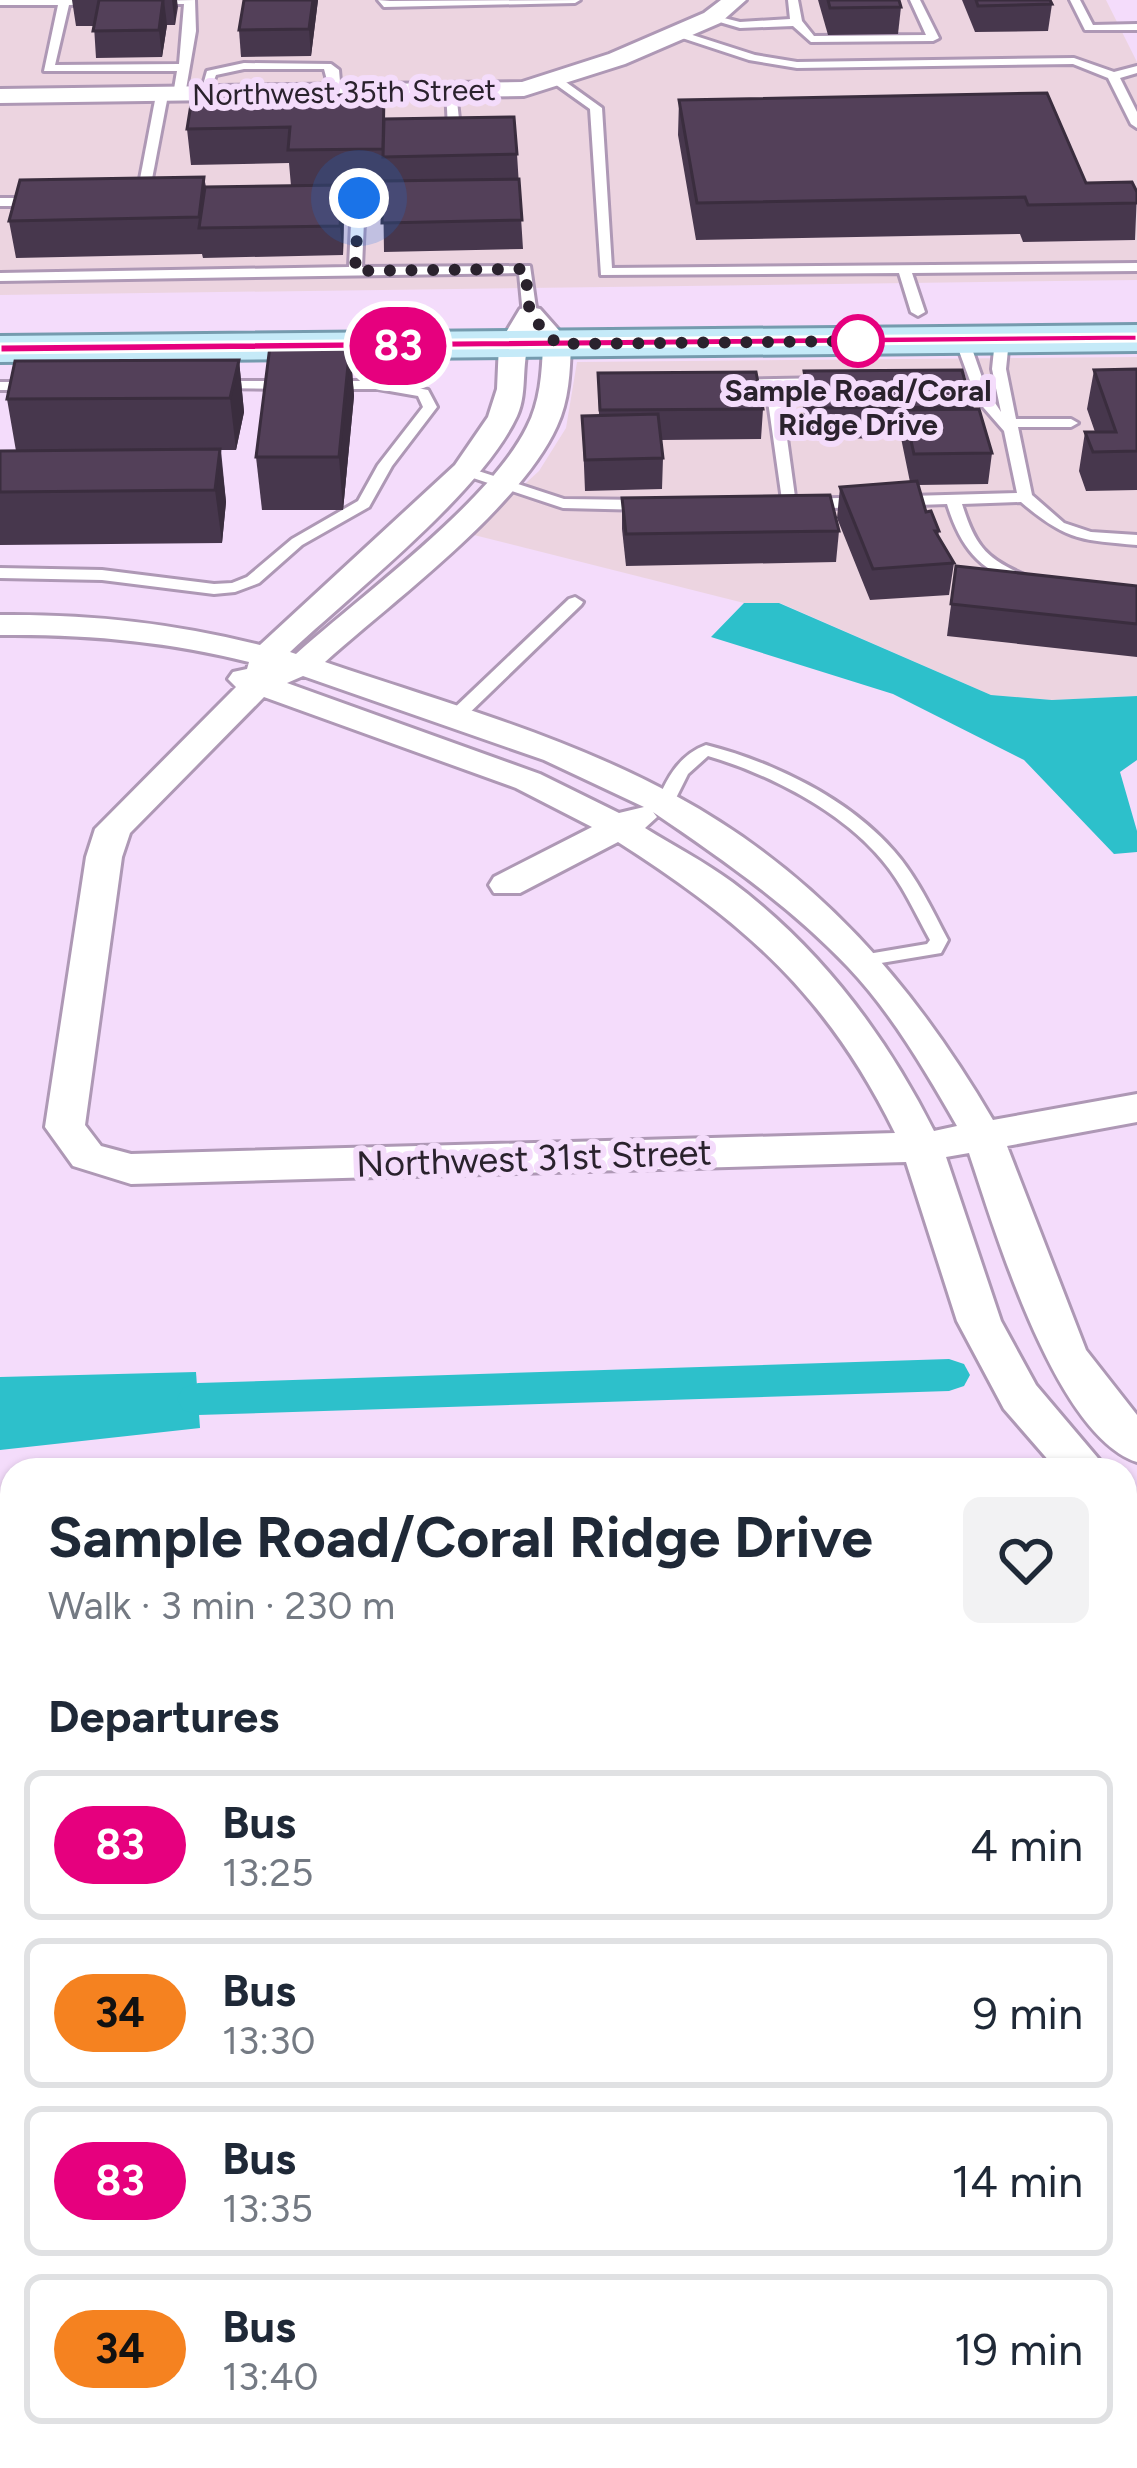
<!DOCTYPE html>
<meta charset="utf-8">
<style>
body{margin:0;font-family:Figtree,sans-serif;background:#f2f2f3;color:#1f2937;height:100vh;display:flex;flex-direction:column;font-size:45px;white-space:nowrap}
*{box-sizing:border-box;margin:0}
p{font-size:39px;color:#747a83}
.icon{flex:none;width:66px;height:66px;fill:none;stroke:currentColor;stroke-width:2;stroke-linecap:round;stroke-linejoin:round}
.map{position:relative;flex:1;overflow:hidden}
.drawer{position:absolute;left:0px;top:1458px;width:1137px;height:1011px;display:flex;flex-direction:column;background:#fff;border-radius:36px 36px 0 0;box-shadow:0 3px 9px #0004}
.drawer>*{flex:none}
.badge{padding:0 24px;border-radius:39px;font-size:42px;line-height:78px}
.you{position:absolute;width:60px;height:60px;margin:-30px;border:9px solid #fff;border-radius:50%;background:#1a73e8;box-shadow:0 0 0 18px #1a73e833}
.map>.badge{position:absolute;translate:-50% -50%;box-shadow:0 0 0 6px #fff}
h2{padding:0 48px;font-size:45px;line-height:108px}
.round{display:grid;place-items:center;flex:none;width:126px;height:126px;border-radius:18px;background:#f2f2f3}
.summary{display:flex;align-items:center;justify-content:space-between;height:204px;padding:0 48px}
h1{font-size:57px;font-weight:700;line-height:90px}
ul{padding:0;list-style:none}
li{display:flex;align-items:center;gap:36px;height:150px;margin:0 24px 18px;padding:0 24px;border:6px solid #e0e1e3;border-radius:18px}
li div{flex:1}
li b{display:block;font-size:45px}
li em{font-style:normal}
li .badge{min-width:132px;font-weight:700;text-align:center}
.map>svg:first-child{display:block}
</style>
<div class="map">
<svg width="1137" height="2468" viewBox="0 0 1137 2468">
<rect width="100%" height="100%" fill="#f4dcfb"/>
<g fill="#ecd4e0">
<path d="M0 0H1106L1137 62V280L0 295Z"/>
<path d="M1137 357V696L1052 700 991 695 780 603H744L470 534 539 471 566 428 577 362Z"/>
</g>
<g fill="#2dc0cb">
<path d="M744 603H779L991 695 1052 700 1137 696V760L1120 772 1137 831V852L1114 854 1024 760 893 694 711 637Z"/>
<path d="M196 1372 200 1428 0 1450V1377Z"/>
</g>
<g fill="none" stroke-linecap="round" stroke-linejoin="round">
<path fill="#2dc0cb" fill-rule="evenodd" d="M949 1359 964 1364 970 1375 964 1386 949 1391 198 1415 183 1410 177 1399 183 1388 198 1383Z"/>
<defs>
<g id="lane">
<path d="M0 0H103L98 4 69 5 55 65 179 64 184 4H153L147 1 195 0 196 31 185 95 179 99 173 95 177 71H44L58 5H0Z"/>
<path d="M378 0 390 1 580 0 575 3 384 7Z"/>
<path d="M788 0H798L802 21 814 36 926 35 910 0H920L939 38 933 41 811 42 793 26 740 28 706 18 712 15 740 22 790 19Z"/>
<path d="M1070 0H1080L1093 25 1137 24V30H1085Z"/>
<path d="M677 30 755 55 797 62 1074 58 1114 72 1137 66V73L1120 78 1137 112V128L1131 124 1108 78 1073 64 797 68 749 60 673 35 671 33Z"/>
<path d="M244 63 331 64 339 70 341 93 331 95 324 69H244L216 75 208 96H200L207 71Z"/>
<path d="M555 80H563L602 108 612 268 1137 263V271L912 273 925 312 918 316 911 312 899 273 601 275 590 109 555 84Z"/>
<path d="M446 90 456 92 460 128 454 132 448 128Z"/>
<path d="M162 91 168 95 148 200 142 204 136 200 156 95Z"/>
<path d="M319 194H359L365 198 362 267 530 266 537 315 530 319 523 315 519 273 0 281V273L349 267 352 202 315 201V195Z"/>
<path d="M0 198H41L47 202 41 206H0Z"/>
<path d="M962 336 969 340 986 389 1001 412 992 369 995 340 1002 336 1009 340 1006 369 1016 419H1071L1078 423 1071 427H1018L1032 495 1064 523 1091 532 1137 535V545C1079 540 1066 540 1021 502L962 504C975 545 985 559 1027 576V582L1021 584C978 570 960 546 947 504L803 509 796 504 783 507 766 387H733L726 383 728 380 828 378 835 382 828 386 780 387 796 504 803 499 1017 493 1004 431 977 400 955 340Z"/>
<path d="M212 381H289L296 385 289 389 207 388 205 385Z"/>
<path d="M378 381 428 390 437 407 392 466 369 507 302 545 259 583 235 592 214 594 102 580 0 578V568L102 570 214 584 232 583 247 577 292 539 358 501 378 465 423 407 418 396 378 389H326L319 385 326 381Z"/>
<path d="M0 382H37L44 386 37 390H0Z"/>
<path d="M466 467 564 499 646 500 654 505 646 510 563 508 461 474V468Z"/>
<path d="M575 597 583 602 581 605 460 722H448V714L569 599Z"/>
<path d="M706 745C773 762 848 798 894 851 917 877 932 910 948 940L941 953 863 966 856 964 854 960 856 956 927 944 930 940C915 913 902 883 882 860 840 810 769 774 708 756L688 774 671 808H659L656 804C667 778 679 755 706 745Z"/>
</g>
<g id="street">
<path d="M721 0H746L720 23 625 64 524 96 0 103V89L522 82 609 54 704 13Z"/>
<path d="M530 307 540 309 571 344C570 372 569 400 557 426 520 508 394 600 325 662 442 702 567 736 676 796 816 872 914 985 993 1120L1137 1094V1122L1007 1146 1086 1350 1137 1415V1462C1055 1435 995 1230 969 1153L946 1157 1001 1321 1036 1385 1108 1470H1057L1004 1409 957 1321 906 1162 131 1184 73 1166 45 1127 86 857 95 829 236 687 228 679 233 672 247 669 249 662C166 641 86 634 0 635V615C90 614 173 623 260 645L455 465 488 417 497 389 499 344 520 309ZM533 334 543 345C542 373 540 402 527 427 490 502 362 595 296 654L290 652C354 592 482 492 517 416 529 390 519 358 533 334ZM303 676 544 760 644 807 619 813 540 774 287 683ZM264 697 516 788 592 827 494 877 489 885 494 893H520L618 842C746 924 827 995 895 1133L131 1154 101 1146 85 1125 122 857 130 833ZM653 812C722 859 790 906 848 967 891 1012 926 1072 957 1126L934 1131C885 1034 819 947 732 882 705 862 674 846 645 828L657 817Z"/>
<path d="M1125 1496 1137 1500V1548L1125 1544Z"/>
<path d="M12 1671V1714L0 1718V1675Z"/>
<path d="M1137 2131V2187L1125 2188V2132Z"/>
<rect x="0" y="2192" width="12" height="58"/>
</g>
<path id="primary" d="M1137 325V351L0 362V336Z"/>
</defs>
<use href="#lane" stroke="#ae98b5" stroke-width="6"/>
<use href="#street" stroke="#ae98b5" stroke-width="6"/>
<use href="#primary" stroke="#759bae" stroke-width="6"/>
<use href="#lane" fill="#fff" fill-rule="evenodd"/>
<use href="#street" fill="#fff" fill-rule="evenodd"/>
<use href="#primary" fill="#c5eaf8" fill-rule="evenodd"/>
</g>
<g fill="#47374d">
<path d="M72 0H177L178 7 175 25H167L162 57 96 58 94 26H76Z"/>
<path d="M318 0 311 56 241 57 239 30Z"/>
<path d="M818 0H899L901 7 898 34 828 35Z"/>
<path d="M962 0H1050L1052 4 1048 31 975 32Z"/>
<path d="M384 94 385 119 517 154 523 249 384 252 383 185H343L344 214 343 255 203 258 202 254 16 258 9 221 204 177 206 187 291 186 289 163 191 165 187 129Z"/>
<path d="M679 100 1137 192 1135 240 1023 242 1020 234 696 240 678 135Z"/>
<path d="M350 345 354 396 343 510H262L256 457Z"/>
<path d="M239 360 244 412 236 450H221L226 502 222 543 0 545V451H16L7 399Z"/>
<path d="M1137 369V490L1086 491 1079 471 1085 432H1095L1087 409 1094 370Z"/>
<path d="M804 371 972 407 992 453 988 484 918 485 926 512 939 531 938 536 954 563 949 595 870 600 837 518 840 487 910 482 901 438 808 439 802 402Z"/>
<path d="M598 373 763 409 761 439 661 440 663 458 662 489 585 491 582 416 599 415Z"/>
<path d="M622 498 839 531 836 562 626 566 622 529Z"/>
<path d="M956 566 1137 586V657L947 636Z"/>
</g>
<g fill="#3a2d3e">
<path d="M164 0 167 25 162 57 159 30Z"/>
<path d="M172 0H177L175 25Z"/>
<path d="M313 0H318L311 56 309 29Z"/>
<path d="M343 185 344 214 343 255 340 226Z"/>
<path d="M350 345 354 396 343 510 339 457Z"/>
<path d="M239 360 244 412 236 450 230 398Z"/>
<path d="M220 449 226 502 222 543 215 490Z"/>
</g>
<g fill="#534059" stroke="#3a2d3e" stroke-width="3">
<path d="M99 0H163L159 30 93 31Z"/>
<path d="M244 0H313L309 29 239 30Z"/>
<path d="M828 0H899L901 7 830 8Z"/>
<path d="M976 0H1050L1052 4 978 6Z"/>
<path d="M1047 93 1086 183 1132 182 1137 192V203L1028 205 1025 197 697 203 679 100Z"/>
<path d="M384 94 383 149 288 150 290 127 187 129 192 98Z"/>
<path d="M514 117 517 154 383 157 384 119Z"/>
<path d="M204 177 199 217 9 221 20 180Z"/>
<path d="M519 179 522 220 382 223 383 181Z"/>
<path d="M343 185 340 226 199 228 205 187Z"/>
<path d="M350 345 339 457H256L270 346Z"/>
<path d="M239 360 230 398 7 399 15 361Z"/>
<path d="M1137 369V451L1093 452 1085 432H1116L1094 370Z"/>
<path d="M962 370 972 407 810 408 804 371Z"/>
<path d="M756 372 763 409 600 410 598 373Z"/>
<path d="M979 409 992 453 914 454 904 410Z"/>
<path d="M658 414 663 458 585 460 582 416Z"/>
<path d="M220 449 215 490 0 492V451Z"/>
<path d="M917 481 926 512 931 511 939 531H935L954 563 873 569 840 487Z"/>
<path d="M830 495 839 531 626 534 622 498Z"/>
<path d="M956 566 1137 586V624L951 604Z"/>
</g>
<path fill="#e6007e" stroke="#fff" stroke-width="3" d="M1137 334V341L0 353V344Z"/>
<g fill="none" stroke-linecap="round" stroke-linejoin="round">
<path stroke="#2a222d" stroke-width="12" stroke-dasharray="0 21.6" d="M359 198 355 271 525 269 530 315 557 344 872 341H858"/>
</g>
<circle fill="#fff" stroke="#e6007e" stroke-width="6" cx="858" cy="341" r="24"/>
<g text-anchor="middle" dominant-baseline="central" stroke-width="12" stroke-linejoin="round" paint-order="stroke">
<g font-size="30" fill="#2a222d" stroke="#f4dcfb">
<text transform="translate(344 92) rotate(-1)">Northwest 35th Street</text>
</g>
<g font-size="30" font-weight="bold" fill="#2a222d" stroke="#f4dcfb">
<text x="858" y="390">Sample Road/Coral<tspan x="858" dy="34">Ridge Drive</tspan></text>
</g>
<g font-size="36" fill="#2a222d" stroke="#f4dcfb">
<text transform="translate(534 1158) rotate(-2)">Northwest 31st Street</text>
</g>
</g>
</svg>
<div class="you" style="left:359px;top:198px"></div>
<b class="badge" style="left:398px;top:346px;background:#e6007e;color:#fff">83</b>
<section class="drawer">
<div class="summary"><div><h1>Sample Road/Coral Ridge Drive</h1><p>Walk · 3 min · 230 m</p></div><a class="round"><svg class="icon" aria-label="heart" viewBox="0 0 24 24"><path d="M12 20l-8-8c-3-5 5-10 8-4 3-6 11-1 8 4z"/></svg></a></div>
<h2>Departures</h2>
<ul>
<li><span class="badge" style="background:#e6007e;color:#fff">83</span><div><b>Bus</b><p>13:25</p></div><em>4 min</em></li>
<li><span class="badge" style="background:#f58220;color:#111">34</span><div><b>Bus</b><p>13:30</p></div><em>9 min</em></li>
<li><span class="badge" style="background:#e6007e;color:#fff">83</span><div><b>Bus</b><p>13:35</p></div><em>14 min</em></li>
<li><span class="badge" style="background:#f58220;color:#111">34</span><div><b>Bus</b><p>13:40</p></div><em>19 min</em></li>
</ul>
</section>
</div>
